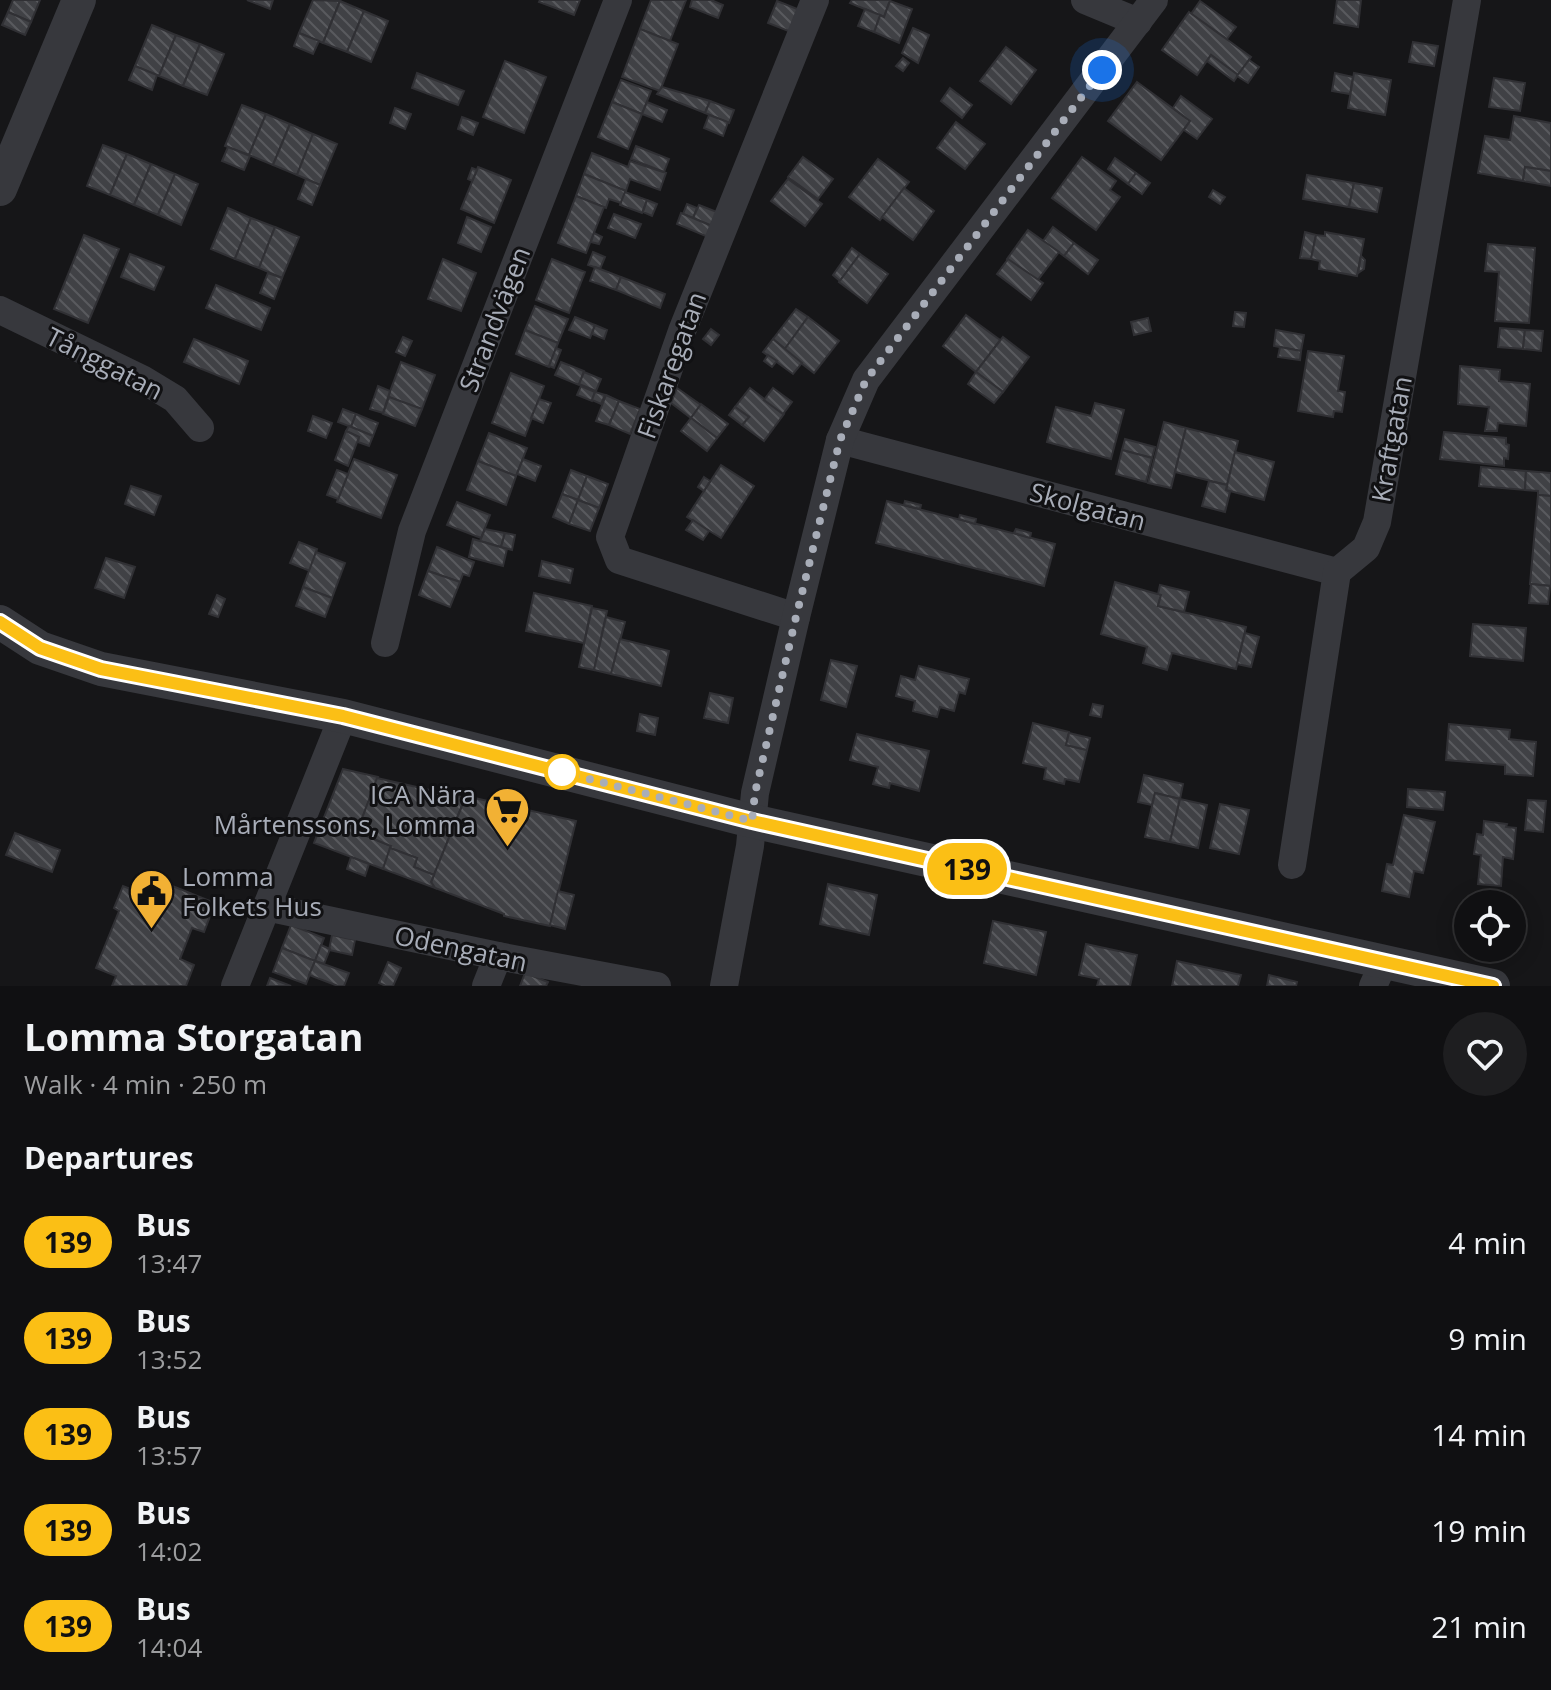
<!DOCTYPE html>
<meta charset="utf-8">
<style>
body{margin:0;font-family:"Open Sans",sans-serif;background:#1e1e20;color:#f1f3f6;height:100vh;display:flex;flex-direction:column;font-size:30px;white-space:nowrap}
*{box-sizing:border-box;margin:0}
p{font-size:26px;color:#9c9d9f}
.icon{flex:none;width:44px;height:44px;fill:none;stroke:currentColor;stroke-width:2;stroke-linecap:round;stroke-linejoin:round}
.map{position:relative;height:986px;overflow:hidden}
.details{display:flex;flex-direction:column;background:#101012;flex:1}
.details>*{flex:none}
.badge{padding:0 16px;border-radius:26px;font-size:28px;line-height:52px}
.controls{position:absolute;left:1454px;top:890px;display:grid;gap:16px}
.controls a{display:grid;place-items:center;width:72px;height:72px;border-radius:50%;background:#101012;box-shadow:0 4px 20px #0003,0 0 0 2px #303032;font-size:40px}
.you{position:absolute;width:40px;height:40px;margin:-20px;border:6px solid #fff;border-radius:50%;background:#1a73e8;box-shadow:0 0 0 12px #1a73e833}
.map>.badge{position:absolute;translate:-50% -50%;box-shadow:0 0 0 4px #fff}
h2{padding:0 24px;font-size:30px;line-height:72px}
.round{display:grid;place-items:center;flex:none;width:84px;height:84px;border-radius:42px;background:#1e1e20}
.summary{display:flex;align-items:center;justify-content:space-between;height:136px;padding:0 24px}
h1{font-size:38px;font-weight:700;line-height:60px}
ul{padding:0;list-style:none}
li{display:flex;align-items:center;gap:24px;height:96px;padding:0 24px}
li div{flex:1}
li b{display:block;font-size:30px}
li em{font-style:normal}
li .badge{min-width:88px;font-weight:700;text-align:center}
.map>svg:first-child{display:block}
</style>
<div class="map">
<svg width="1551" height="986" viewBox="0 0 1551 986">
<defs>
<pattern id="building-back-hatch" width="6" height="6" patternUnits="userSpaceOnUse" patternTransform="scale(2)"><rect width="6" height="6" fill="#404145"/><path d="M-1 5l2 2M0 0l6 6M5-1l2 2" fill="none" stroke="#595a5e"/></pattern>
</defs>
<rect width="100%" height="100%" fill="#161618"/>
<g fill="url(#building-back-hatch)" stroke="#303034" stroke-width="2">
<path d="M13 0H40L31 22 8 12Z"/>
<path d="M247 0H273L270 9Z"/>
<path d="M313 0 340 1 323 43 299 33Z"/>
<path d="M540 0H580L574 15 539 2Z"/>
<path d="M651 0H686L670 41 640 29Z"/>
<path d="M692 0H711L723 5 718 18 690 7Z"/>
<path d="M852 0H890L884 17 850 3Z"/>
<path d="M1337 0H1361L1358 27 1334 23Z"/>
<path d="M340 1 364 11 347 52 323 43Z"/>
<path d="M777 1 800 10 791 32 768 23Z"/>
<path d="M890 1 912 9 899 43 874 32 880 15 884 17Z"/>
<path d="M1200 1 1236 27 1227 39 1191 14Z"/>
<path d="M865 9 880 15 874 32 858 26Z"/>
<path d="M364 11 388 21 371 62 347 52Z"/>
<path d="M8 12 31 22 25 35 2 25Z"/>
<path d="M1189 12 1251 57 1238 75 1211 55 1197 75 1162 50Z"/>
<path d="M152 25 176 35 159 76 135 66Z"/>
<path d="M913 28 929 35 918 63 902 53Z"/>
<path d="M640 29 678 44 660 91 622 77Z"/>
<path d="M299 33 319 41 313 54 294 46Z"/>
<path d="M176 35 200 44 183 86 159 76Z"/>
<path d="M1413 42 1438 46 1434 66 1409 62Z"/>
<path d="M200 44 224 54 207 95 183 86Z"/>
<path d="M1006 47 1036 70 1011 104 980 81Z"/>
<path d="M1211 55 1238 75 1234 81 1207 61Z"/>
<path d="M903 58 909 63 903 71 896 66Z"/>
<path d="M1249 60 1259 67 1248 83 1237 76Z"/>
<path d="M505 61 546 77 524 133 483 117Z"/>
<path d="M135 66 157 75 152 90 129 80Z"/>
<path d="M417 73 464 91 458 105 412 88Z"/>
<path d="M1335 73 1353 77 1350 94 1332 91Z"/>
<path d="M1354 73 1391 80 1385 115 1348 108Z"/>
<path d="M1494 78 1525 83 1520 111 1489 107Z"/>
<path d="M621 80 651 91 642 114 612 102Z"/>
<path d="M1137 82 1190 121 1161 160 1108 121Z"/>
<path d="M662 87 710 101 705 113 657 94Z"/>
<path d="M950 88 972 105 962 118 941 101Z"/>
<path d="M1181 96 1212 119 1197 139 1184 130 1190 121 1173 108Z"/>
<path d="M710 101 734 110 729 123 705 113Z"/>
<path d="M612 102 642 114 628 149 598 137Z"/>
<path d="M647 102 667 110 662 122 642 114Z"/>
<path d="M242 105 266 114 249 155 225 146Z"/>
<path d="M395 108 411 114 405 129 390 123Z"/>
<path d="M266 114 290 124 273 165 249 155Z"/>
<path d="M709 115 728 122 723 136 704 128Z"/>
<path d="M1514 116 1551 123V171L1525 167 1523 181 1478 173 1485 136 1510 140Z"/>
<path d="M462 117 478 123 473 135 458 129Z"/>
<path d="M956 122 985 144 965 169 937 148Z"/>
<path d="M290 124 313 134 297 175 273 165Z"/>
<path d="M313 134 337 144 320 185 297 175Z"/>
<path d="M103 145 127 154 110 195 87 186Z"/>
<path d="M636 146 669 159 664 172 631 159Z"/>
<path d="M228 147 250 156 244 170 222 161Z"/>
<path d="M592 153 628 167 630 161 666 173 660 190 630 179 626 191 584 174Z"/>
<path d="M127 154 151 164 134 205 110 195Z"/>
<path d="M803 157 833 179 818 199 788 177Z"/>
<path d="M1082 157 1116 181 1110 190 1120 197 1096 230 1052 198Z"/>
<path d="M1115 158 1136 173 1128 184 1108 169Z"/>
<path d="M878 159 909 182 880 220 849 197Z"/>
<path d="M151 164 175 174 158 215 134 205Z"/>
<path d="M478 167 511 180 494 223 461 209Z"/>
<path d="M1525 167 1551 171V186L1523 181Z"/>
<path d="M472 168 477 170 472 181 468 179Z"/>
<path d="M1136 173 1150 183 1142 194 1128 184Z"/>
<path d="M175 174 198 184 181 225 158 215Z"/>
<path d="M584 174 626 191 621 203 609 199 606 208 576 196Z"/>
<path d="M1307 175 1354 183 1349 207 1303 199Z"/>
<path d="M306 179 320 185 312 205 298 199Z"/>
<path d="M788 179 822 204 805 226 771 201Z"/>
<path d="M1354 183 1382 188 1377 212 1349 207Z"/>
<path d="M904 188 934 211 913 240 882 217Z"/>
<path d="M1213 190 1225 197 1220 204 1209 197Z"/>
<path d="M625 192 647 200 642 213 620 205Z"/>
<path d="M576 196 604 207 586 253 558 243Z"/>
<path d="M647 200 657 204 652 216 643 212Z"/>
<path d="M687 204 697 208 693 218 683 214Z"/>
<path d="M699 205 717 212 712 226 693 218Z"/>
<path d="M228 208 251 218 235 259 211 249Z"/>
<path d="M681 213 712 226 708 237 677 224Z"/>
<path d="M614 214 641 224 635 238 608 228Z"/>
<path d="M467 217 491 227 481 252 458 243Z"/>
<path d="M251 218 275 227 259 268 235 259Z"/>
<path d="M275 227 299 237 282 278 259 268Z"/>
<path d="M1053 227 1074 243 1064 256 1043 241Z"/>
<path d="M1028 230 1059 252 1037 281 1007 259Z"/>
<path d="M1305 232 1316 235 1311 259 1300 258Z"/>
<path d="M1325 232 1364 239 1357 276 1319 269 1320 261 1311 259 1316 235 1325 236Z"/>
<path d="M594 233 602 237 599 244 591 242Z"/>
<path d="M84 235 119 249 88 323 54 309Z"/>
<path d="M1074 243 1098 260 1088 274 1064 256Z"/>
<path d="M1488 244 1535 248 1529 323 1495 321 1499 272 1485 271Z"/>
<path d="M852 248 860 254 840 281 833 275Z"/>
<path d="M593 252 605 257 600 269 588 265Z"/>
<path d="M130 254 164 267 154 290 121 277Z"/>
<path d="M860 254 888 274 867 303 839 282Z"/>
<path d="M1361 256 1365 260 1364 269 1358 273Z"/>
<path d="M443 259 476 273 461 311 428 299Z"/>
<path d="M552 259 585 272 569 313 536 300Z"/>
<path d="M1008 259 1043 283 1031 300 997 274Z"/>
<path d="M595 267 621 277 616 290 590 281Z"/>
<path d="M268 273 282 278 274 299 260 293Z"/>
<path d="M621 277 665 294 660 308 616 290Z"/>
<path d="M216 285 270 308 261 330 206 308Z"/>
<path d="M535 306 568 319 558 343 525 330Z"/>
<path d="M796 309 808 317 785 349 773 339Z"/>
<path d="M1235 312 1246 313 1244 327 1233 326Z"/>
<path d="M966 315 1000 340 976 372 943 346Z"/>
<path d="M575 317 595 325 590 338 569 330Z"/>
<path d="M808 317 839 341 814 373 784 350Z"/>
<path d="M1148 318 1151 331 1134 335 1131 322Z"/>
<path d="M595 325 607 330 604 339 592 334Z"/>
<path d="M1500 328 1525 330 1523 349 1498 347Z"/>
<path d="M711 329 719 335 711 345 703 339Z"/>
<path d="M525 330 558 343 549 367 516 354Z"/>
<path d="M1276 330 1304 335 1301 351 1274 346Z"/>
<path d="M1525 330 1543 331 1541 351 1523 349Z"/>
<path d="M403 337 412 341 405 356 396 352Z"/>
<path d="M1003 337 1029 357 1003 392 976 372Z"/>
<path d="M194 339 248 361 239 384 184 362Z"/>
<path d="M773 339 802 363 793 374 763 352Z"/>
<path d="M1280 347 1301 351 1300 360 1278 357Z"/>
<path d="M556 348 561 350 554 368 549 366Z"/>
<path d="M1308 351 1344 356 1338 391 1345 392 1342 412 1334 411 1333 417 1298 411Z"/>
<path d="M768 355 777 361 772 367 764 361Z"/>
<path d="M401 362 435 375 422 409 388 397Z"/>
<path d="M561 362 584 371 579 385 555 375Z"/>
<path d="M1460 366 1500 370 1499 381 1530 384 1526 426 1498 423 1497 431H1485L1489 407 1458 404Z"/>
<path d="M584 372 601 379 596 391 579 384Z"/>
<path d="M976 372 1003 392 994 403 968 384Z"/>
<path d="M511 373 544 386 525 436 492 423Z"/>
<path d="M378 386 390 391 383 413 370 409Z"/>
<path d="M581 386 595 392 592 401 577 395Z"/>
<path d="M677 388 701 405 691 418 671 403Z"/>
<path d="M750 388 784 414 764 441 742 425 749 417 735 407Z"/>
<path d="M773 388 792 402 783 414 764 400Z"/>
<path d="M595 392 605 395 601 404 592 400Z"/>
<path d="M606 395 619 401 609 425 596 421Z"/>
<path d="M389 397 422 409 415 426 383 414Z"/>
<path d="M539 399 551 403 543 423 531 418Z"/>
<path d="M619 401 640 409 630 434 609 425Z"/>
<path d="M1095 403 1124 410 1111 459 1047 442 1056 407 1091 416Z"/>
<path d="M701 404 728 424 717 438 691 418Z"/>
<path d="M735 407 749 417 742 425 729 415Z"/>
<path d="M343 409 356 414 351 427 338 422Z"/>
<path d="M356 414 378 423 373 436 351 427Z"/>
<path d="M313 416 332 423 326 438 308 431Z"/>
<path d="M691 418 717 438 707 451 681 431Z"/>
<path d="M1164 422 1186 428 1171 488 1148 483Z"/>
<path d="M349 426 373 436 369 446 358 442 359 437 346 431Z"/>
<path d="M1186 428 1238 441 1227 485 1175 472Z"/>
<path d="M346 431 359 437 348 466 335 460Z"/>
<path d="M1444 432 1506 438V444L1509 445 1508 459 1504 458V466L1440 459Z"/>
<path d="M489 433 527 448 516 476 478 461Z"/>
<path d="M1125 439 1155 447 1152 458 1122 450Z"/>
<path d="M1122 450 1152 458 1146 482 1116 474Z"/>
<path d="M1235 452 1274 462 1264 500 1226 490Z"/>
<path d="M354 459 397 475 381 518 337 502Z"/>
<path d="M523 459 541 466 535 481 517 474Z"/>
<path d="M478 461 516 476 506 505 467 490Z"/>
<path d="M721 465 754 486 721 538 687 517Z"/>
<path d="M1481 467 1526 471 1525 490 1479 486Z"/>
<path d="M337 470 348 474 338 499 327 495Z"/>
<path d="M571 470 587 476 578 500 562 494Z"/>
<path d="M1526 471 1551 473V496L1538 495V491L1525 490Z"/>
<path d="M587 476 608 484 599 508 578 500Z"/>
<path d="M704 477 710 481 704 491 698 487Z"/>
<path d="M1209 481 1227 485 1226 490 1230 492 1225 512 1202 506Z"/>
<path d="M131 486 161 496 154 515 125 504Z"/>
<path d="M562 494 578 500 569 524 553 517Z"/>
<path d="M1538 495 1551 496V586L1530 584Z"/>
<path d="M578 500 599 508 590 531 569 524Z"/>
<path d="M887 501 1055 544 1044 586 876 543Z"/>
<path d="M905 501 921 505 920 509 904 505Z"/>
<path d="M457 502 490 515 481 538 447 525Z"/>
<path d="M960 515 976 519 975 524 959 519Z"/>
<path d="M693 520 709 531 703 540 686 530Z"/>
<path d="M485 529 505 533 501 547 480 541Z"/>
<path d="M1016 529 1031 533 1030 538 1014 533Z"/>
<path d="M505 533 515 535 512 550 501 547Z"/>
<path d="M473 539 507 549 503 566 469 557Z"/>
<path d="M299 542 317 549 310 571 290 563Z"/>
<path d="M437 547 474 562 469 576 463 574 460 582 428 571Z"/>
<path d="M316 552 345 563 332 598 303 587Z"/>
<path d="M106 558 135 567 124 598 95 588Z"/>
<path d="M542 561 573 569 570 583 539 576Z"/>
<path d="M428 571 460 582 450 607 419 595Z"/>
<path d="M1115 582 1161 595 1158 606 1246 627 1236 669 1172 653 1167 670 1143 663 1147 647 1101 634Z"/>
<path d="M1531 584 1550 586 1548 604 1529 603Z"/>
<path d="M1160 585 1189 592 1184 612 1158 606 1161 595 1158 594Z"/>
<path d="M303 587 332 598 325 617 296 606Z"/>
<path d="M534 593 592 606 584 643 526 631Z"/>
<path d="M217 595 225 599 218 617 209 614Z"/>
<path d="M592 608 607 611 594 670 579 667Z"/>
<path d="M606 617 625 622 611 674 594 670Z"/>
<path d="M1473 624 1526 628 1523 661 1470 656Z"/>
<path d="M1245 633 1259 637 1251 667 1237 664Z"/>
<path d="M620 639 669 651 661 686 611 674Z"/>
<path d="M831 660 857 666 846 707 821 700Z"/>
<path d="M919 666 969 679 965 694 959 692 954 711 940 707 937 717 913 711 915 701 896 696 901 676 915 680Z"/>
<path d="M710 693 733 698 728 723 704 718Z"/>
<path d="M1093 704 1103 706 1101 717 1090 715Z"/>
<path d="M640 714 658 718 655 735 637 731Z"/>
<path d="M1033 723 1069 732 1066 745 1087 750 1079 782 1065 779 1064 784 1044 779 1046 768 1023 763Z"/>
<path d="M1449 724 1510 730 1509 739 1536 742 1533 776 1505 774V765L1446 760Z"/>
<path d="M1069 733 1090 738 1087 750 1066 745Z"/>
<path d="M857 734 929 751 919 791 890 783 889 788 873 784 878 767 850 760Z"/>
<path d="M343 769 378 777 357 832 391 846 383 869 314 843Z"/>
<path d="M1144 775 1183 784 1180 799 1155 793 1152 805 1138 802Z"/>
<path d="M377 778 465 798 434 875 414 867 417 858 390 848 391 846 357 832Z"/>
<path d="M1408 789 1445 792 1443 810 1407 807Z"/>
<path d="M1155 793 1180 799 1170 842 1145 837Z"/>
<path d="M466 796 576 821 550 926 504 916V914L435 888 431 882Z"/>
<path d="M1180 799 1207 805 1198 848 1170 842Z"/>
<path d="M1528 800 1546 801 1543 832 1525 830Z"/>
<path d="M1220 804 1249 810 1239 854 1210 848Z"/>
<path d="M1404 815 1435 822 1423 873 1414 871 1409 897 1382 891 1387 864 1393 865Z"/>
<path d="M1484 821 1507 824 1506 827 1516 828 1513 859 1503 857 1501 886 1478 884 1481 855 1474 854 1477 834 1483 835Z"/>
<path d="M15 833 60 850 52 872 6 855Z"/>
<path d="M390 848 417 858 414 867 434 875 431 882 435 888 383 869Z"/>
<path d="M351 857 369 864 365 876 347 869Z"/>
<path d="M140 873 215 903 204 932 192 928 180 959 194 965 186 986H112L116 976 96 968 119 911 114 908 123 886 133 890Z"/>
<path d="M828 884 877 895 869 935 820 924Z"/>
<path d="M558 891 574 895 565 929 550 925Z"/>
<path d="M993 921 1046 932 1036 975 984 963Z"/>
<path d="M291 925 324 938 315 961 282 948Z"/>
<path d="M332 935 355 940 352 955 329 950Z"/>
<path d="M1086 944 1137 955 1130 986H1097L1099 979 1079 975Z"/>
<path d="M321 945 330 949 324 964 315 961Z"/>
<path d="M282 948 315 961 306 984 273 972Z"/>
<path d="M315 961 349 973 344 986H338L309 975Z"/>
<path d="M1177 961 1241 975 1238 986H1172Z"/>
<path d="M388 962 401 968 393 986H386L379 983Z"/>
<path d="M525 973 548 982 546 986H520Z"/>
<path d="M1269 975 1297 982 1296 986H1267Z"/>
<path d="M270 978 291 986H267Z"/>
</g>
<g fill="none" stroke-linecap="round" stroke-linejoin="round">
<g stroke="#37383d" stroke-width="28">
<path d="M1085 0 1138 22"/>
<path d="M0 310 142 379 175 399 200 428"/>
<path d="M840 440 1337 572"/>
<path d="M796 617 619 560 610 537 682 331 815 0"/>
<path d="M385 643 412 531 618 0"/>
<path d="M1292 865 1337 572 1366 548 1377 522 1467 0"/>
<path d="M266 907 498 956 657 986"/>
<path d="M235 986 343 716"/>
<path d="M486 986 498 956"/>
<path d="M724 986 750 846 755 793 796 617 840 440 866 380 1154 0"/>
<path d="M1373 986 1384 962"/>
</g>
<g stroke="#37383d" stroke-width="34">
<path d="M0 189 79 0"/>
<path d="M0 622 40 648 101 669 343 716 752 821 1493 986"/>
</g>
</g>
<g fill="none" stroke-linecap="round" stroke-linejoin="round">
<defs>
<path id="line" d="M0 622 40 648 101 669 343 716 752 821 1493 986"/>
</defs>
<use href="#line" stroke="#fff" stroke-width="18"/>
<use href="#line" stroke="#fbbf15" stroke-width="12"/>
<path stroke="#a8adb8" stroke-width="8" stroke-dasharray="0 14.4" d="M562 772 752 821 755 793 796 617 840 440 866 380 1102 70"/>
</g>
<defs>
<symbol id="supermarket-pin" viewBox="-11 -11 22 30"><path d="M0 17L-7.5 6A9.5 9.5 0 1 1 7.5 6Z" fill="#f2b134" stroke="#111113"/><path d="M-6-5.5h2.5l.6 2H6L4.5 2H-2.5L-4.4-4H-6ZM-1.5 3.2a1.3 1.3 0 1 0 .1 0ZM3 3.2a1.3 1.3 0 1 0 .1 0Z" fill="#111"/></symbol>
<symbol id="civic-pin" viewBox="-11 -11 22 30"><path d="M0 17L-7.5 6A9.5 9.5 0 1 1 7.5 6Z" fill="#f2b134" stroke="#111113"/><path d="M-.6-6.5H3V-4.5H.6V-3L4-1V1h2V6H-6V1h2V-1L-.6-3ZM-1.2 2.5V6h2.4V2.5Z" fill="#111"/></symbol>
</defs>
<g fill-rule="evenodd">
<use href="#supermarket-pin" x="482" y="784" width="51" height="69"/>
<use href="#civic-pin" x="126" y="866" width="51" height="69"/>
</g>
<circle fill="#fff" stroke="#fbbf15" stroke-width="4" cx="562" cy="772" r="16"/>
<g text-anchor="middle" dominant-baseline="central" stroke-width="6" stroke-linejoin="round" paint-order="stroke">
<g font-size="26" fill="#a8adb8" stroke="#111113">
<text transform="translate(494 319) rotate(-69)">Strandvägen</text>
<text transform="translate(105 363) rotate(27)">Tånggatan</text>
<text transform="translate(671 365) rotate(-70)">Fiskaregatan</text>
<text transform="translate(1391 439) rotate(-80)">Kraftgatan</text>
<text transform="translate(1088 506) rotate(15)">Skolgatan</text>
<text transform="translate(461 948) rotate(12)">Odengatan</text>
</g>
<g font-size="26" fill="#a8adb8" stroke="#111113" text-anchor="end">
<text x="476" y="794">ICA Nära<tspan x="476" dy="30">Mårtenssons, Lomma</tspan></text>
<text x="182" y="876" text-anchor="start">Lomma<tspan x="182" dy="30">Folkets Hus</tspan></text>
</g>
</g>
</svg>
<div class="controls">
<a><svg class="icon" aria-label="locate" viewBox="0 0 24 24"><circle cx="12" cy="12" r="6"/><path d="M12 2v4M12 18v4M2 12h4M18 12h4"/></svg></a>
</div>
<div class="you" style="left:1102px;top:70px"></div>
<b class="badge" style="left:967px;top:869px;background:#fbbf15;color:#111">139</b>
</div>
<section class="details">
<div class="summary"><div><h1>Lomma Storgatan</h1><p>Walk · 4 min · 250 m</p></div><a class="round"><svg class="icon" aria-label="heart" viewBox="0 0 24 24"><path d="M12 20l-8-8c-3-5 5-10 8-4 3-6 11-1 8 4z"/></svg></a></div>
<h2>Departures</h2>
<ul>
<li><span class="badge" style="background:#fbbf15;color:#111">139</span><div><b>Bus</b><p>13:47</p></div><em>4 min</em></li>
<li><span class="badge" style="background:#fbbf15;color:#111">139</span><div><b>Bus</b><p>13:52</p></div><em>9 min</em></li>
<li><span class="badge" style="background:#fbbf15;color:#111">139</span><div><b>Bus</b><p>13:57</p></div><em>14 min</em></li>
<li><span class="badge" style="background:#fbbf15;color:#111">139</span><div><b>Bus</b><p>14:02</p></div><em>19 min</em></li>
<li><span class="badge" style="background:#fbbf15;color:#111">139</span><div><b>Bus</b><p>14:04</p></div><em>21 min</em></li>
</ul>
</section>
